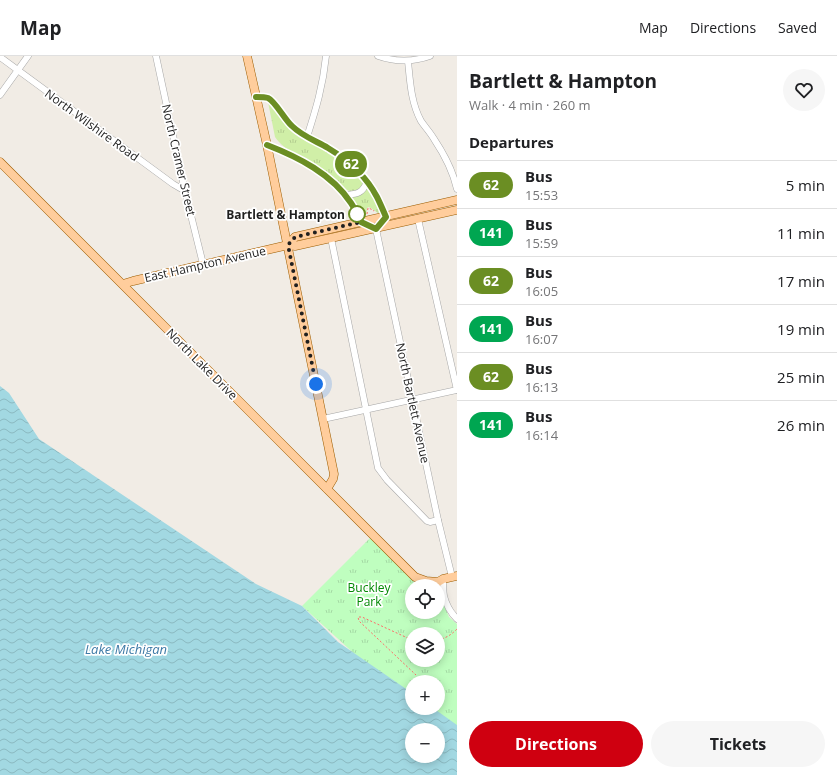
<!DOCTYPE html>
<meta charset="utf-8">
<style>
body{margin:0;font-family:"Open Sans",sans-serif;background:#f6f6f6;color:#202124;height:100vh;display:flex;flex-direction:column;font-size:15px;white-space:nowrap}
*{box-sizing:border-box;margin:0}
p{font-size:13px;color:#757577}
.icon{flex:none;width:22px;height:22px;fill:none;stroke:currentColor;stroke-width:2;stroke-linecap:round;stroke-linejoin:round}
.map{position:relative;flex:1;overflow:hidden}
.panel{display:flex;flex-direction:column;background:#fff;width:380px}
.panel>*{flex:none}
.badge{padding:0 8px;border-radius:13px;font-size:14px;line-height:26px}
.tools{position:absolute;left:405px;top:523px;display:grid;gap:8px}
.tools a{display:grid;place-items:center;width:40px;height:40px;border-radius:50%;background:#fff;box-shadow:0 2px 10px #0003;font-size:20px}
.you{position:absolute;width:20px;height:20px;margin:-10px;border:3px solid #fff;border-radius:50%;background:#1a73e8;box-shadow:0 0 0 6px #1a73e833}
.map>.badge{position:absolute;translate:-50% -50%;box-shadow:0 0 0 2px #fff}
h2{padding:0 12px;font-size:15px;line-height:36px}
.round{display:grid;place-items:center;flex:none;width:42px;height:42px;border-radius:21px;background:#f6f6f6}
.summary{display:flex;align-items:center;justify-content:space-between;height:68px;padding:0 12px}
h1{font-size:19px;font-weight:700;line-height:30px}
.cta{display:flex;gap:8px;margin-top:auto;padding:8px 12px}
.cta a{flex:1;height:46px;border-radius:24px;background:#cf0010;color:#fff;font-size:16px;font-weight:700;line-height:46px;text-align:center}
.cta a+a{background:#f6f6f6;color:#202124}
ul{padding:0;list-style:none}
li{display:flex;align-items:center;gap:12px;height:48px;padding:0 12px;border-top:1px solid #e0e0e0}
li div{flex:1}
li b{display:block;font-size:15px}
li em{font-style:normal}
li .badge{min-width:44px;font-weight:700;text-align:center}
header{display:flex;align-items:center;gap:24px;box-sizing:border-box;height:56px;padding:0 20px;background:#fff;border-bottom:1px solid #e0e0e0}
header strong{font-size:19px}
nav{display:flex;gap:22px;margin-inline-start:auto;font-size:14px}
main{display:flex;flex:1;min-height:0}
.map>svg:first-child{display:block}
</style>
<header>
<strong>Map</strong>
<nav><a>Map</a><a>Directions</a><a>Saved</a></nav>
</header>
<main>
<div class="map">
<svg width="457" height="719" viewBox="0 0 457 719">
<defs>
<pattern id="grass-tufts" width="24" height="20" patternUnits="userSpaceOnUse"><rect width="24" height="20" fill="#d0efa7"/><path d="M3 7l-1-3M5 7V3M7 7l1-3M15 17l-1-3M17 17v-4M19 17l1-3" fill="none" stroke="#b2cc8f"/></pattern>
<pattern id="park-tufts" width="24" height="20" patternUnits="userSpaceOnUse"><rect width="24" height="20" fill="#bffebf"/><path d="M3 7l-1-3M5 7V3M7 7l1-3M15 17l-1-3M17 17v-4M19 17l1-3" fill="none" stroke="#a4d9a4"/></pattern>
<pattern id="water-waves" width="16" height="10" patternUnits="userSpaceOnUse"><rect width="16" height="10" fill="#a2d8e2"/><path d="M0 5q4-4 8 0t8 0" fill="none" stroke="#8bb9c1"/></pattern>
</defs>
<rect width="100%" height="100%" fill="#f1ece5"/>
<g fill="url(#grass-tufts)">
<path d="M268 46 270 47 285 68 294 76 309 86 332 98 341 104 351 113 364 126C360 135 354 136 346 134 339 126 331 119 322 114 307 104 285 96 275 81Z"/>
<path d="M367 131 375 145 380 156 378 157 369 151 367 152 366 159 363 160 350 140Z"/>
</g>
<path fill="url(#park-tufts)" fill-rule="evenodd" d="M371 481 413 525 422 530H412V556H438V534L449 561 457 568V670L431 652H438V626H412V639L360 603 302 550ZM412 578H438V604H412Z"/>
<path fill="url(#water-waves)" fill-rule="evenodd" d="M0 330 9 337 39 383 256 528 302 550 338 586 412 637V652H433L457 669V719H0ZM412 674H438V700H412Z"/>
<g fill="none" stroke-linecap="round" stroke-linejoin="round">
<defs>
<g id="minor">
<path d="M156 0 185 135 203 208"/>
<path d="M378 0C395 6 413 6 430 0"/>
<path d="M0 1 173 128 185 135"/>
<path d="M408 5C410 25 411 47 421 65 425 71 430 76 434 83 444 98 453 115 457 133"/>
<path d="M0 39 28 0"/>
<path d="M256 41C260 41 264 41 268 42 275 45 285 64 292 70 302 80 316 85 328 92 348 104 366 120 377 141 380 147 383 154 386 161L376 173"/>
<path d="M307 81C316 53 323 30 326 0"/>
<path d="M267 89C298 101 332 118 351 147 355 153 358 160 361 166L376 173"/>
<path d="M345 139C357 138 362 138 367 126"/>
<path d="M418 163 457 334"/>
<path d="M376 173 438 464 452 521"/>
<path d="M331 182 378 412 387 424 427 465 430 466 438 464"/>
<path d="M323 363 457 334"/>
<path d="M443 523C443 528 443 534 444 540 446 548 451 557 457 563"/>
</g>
<g id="major">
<path d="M247 0 267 89 334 418 333 423 327 433"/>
<path d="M0 106 415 521 426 525 438 526 443 523 457 520"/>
<path d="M288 189 295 181 457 144"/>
<path d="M123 228 133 225 288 189 295 190 457 154"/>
</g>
</defs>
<use href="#minor" stroke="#a6a6a6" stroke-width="7"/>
<use href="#major" stroke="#9b5c00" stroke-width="9"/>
<g stroke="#ff6c68" stroke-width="1" stroke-dasharray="2 2" stroke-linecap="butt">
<path d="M367 158 368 152H369L374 155"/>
<path d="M412 584 362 561H358L359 565 416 619"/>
<path d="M438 584C446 582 451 579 457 573"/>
</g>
<use href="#minor" stroke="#fff" stroke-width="6"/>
<use href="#major" stroke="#ffcd9c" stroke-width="8"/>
</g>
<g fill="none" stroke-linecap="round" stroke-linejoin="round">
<defs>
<path id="line" d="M256 41C260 41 265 41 268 42 275 45 285 64 292 70 302 80 316 85 328 92 348 104 366 120 377 141 380 147 383 154 386 161L376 173 361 166C358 160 355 153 351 147 332 118 298 101 267 89"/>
</defs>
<use href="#line" stroke="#fff" stroke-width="9"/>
<use href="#line" stroke="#6b8e23" stroke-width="6"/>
<path stroke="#1f1f1f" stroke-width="4" stroke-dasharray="0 7.2" d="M316 328 288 189 295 181 361 166 357 158"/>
</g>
<circle fill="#fff" stroke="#6b8e23" stroke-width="2" cx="357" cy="158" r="8"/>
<g text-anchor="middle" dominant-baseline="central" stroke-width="3.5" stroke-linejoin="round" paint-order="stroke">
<g font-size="12" fill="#1f1f1f" stroke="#fff">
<text transform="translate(92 69) rotate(36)">North Wilshire Road</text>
<text transform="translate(179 104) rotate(77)">North Cramer Street</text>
<text transform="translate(205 208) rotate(-13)">East Hampton Avenue</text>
<text transform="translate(202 308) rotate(45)">North Lake Drive</text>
<text transform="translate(413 347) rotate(78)">North Bartlett Avenue</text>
</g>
<g font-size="12" font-weight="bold" fill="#1f1f1f" stroke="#fff" text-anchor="end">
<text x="345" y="158">Bartlett &amp; Hampton</text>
</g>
<g font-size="12" fill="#028903" stroke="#fff">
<text x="369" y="531">Buckley<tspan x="369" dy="14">Park</tspan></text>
</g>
<g font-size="13" font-style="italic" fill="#3e7aa7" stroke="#fff">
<text x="126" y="593">Lake Michigan</text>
</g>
</g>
</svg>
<div class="tools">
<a><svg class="icon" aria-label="locate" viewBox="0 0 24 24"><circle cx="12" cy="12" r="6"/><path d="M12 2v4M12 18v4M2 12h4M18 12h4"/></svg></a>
<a><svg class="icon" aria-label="layers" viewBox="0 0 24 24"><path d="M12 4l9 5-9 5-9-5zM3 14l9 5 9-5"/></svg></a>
<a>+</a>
<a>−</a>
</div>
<div class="you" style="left:316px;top:328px"></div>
<b class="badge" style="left:351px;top:108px;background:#6b8e23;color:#fff">62</b>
</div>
<section class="panel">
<div class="summary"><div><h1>Bartlett &amp; Hampton</h1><p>Walk · 4 min · 260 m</p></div><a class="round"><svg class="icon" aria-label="heart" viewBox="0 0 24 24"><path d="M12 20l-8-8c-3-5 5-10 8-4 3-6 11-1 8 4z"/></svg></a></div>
<h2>Departures</h2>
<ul>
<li><span class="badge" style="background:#6b8e23;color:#fff">62</span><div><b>Bus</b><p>15:53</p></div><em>5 min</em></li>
<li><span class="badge" style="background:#00a651;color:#fff">141</span><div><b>Bus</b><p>15:59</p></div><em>11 min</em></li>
<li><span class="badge" style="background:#6b8e23;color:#fff">62</span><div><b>Bus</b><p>16:05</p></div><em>17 min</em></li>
<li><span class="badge" style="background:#00a651;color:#fff">141</span><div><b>Bus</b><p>16:07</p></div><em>19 min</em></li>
<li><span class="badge" style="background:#6b8e23;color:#fff">62</span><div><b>Bus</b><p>16:13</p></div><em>25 min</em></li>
<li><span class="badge" style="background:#00a651;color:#fff">141</span><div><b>Bus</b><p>16:14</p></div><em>26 min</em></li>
</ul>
<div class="cta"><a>Directions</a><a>Tickets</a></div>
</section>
</main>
